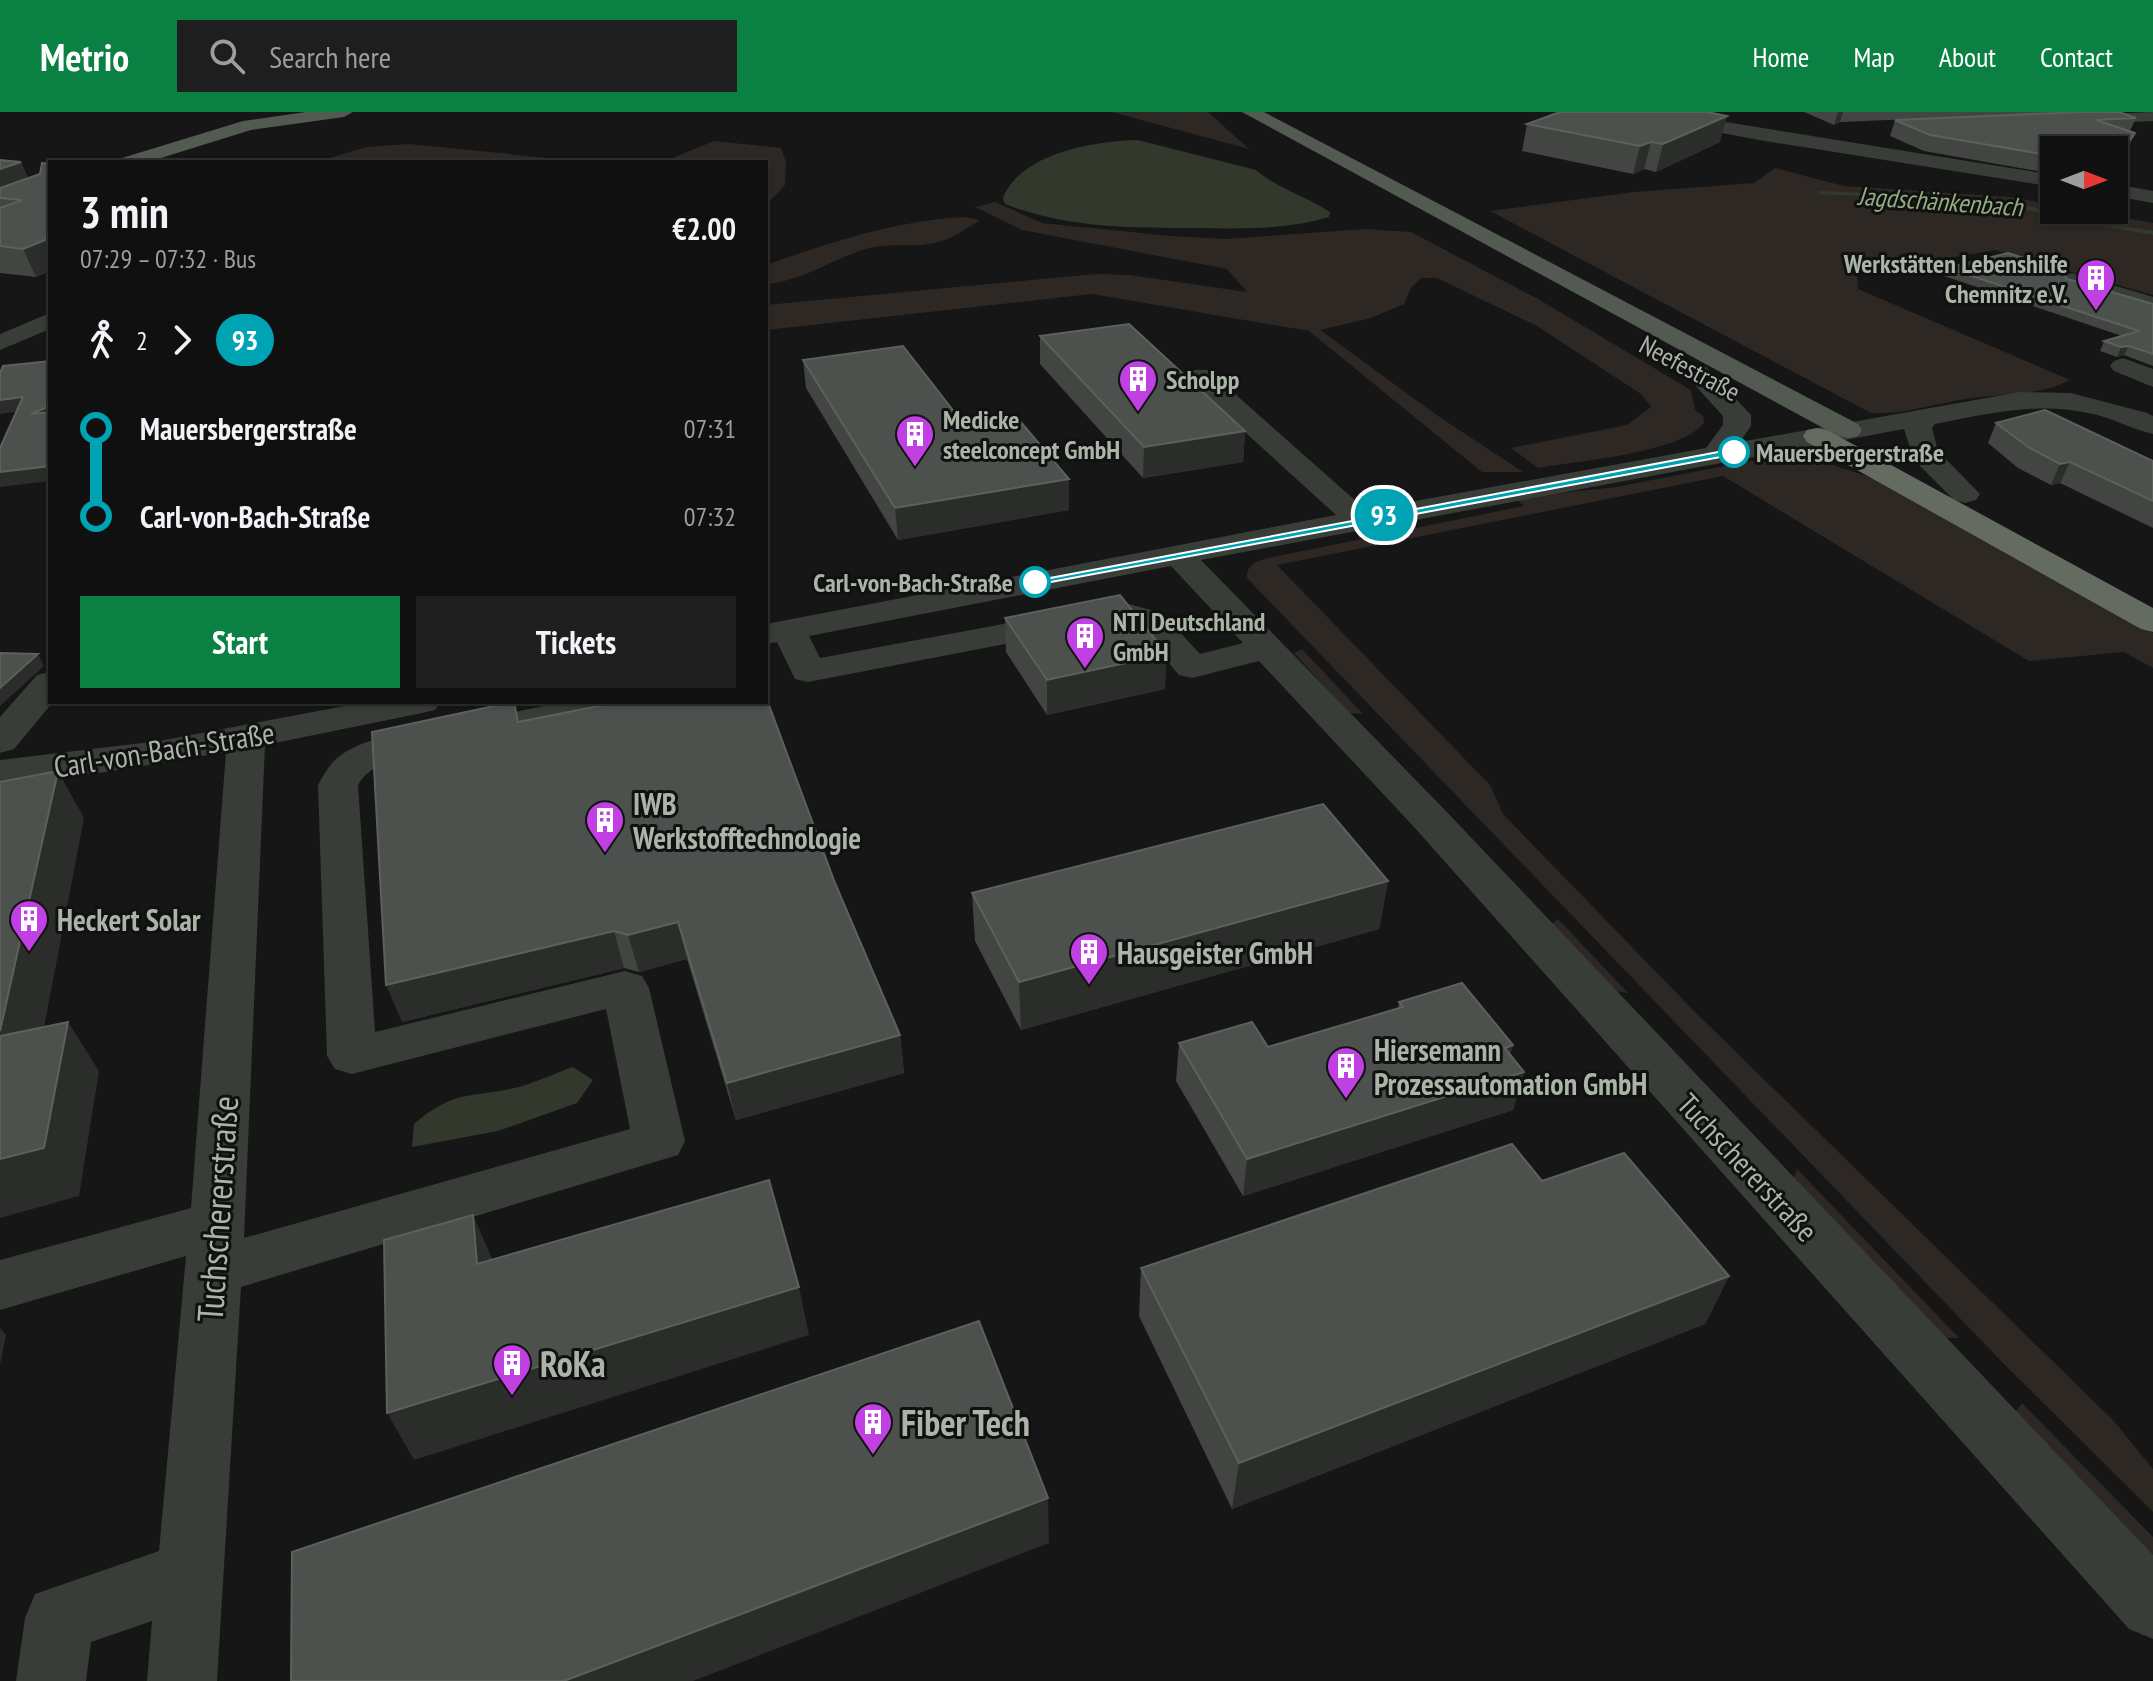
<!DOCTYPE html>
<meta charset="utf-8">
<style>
body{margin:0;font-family:"PT Sans Narrow",sans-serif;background:#1e1e1e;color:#f1f3f6;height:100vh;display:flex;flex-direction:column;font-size:30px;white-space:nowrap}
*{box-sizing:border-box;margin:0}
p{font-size:26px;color:#9c9d9f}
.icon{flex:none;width:44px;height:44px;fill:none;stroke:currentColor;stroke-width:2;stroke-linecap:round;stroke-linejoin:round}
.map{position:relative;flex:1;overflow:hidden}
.details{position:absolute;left:48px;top:48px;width:720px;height:544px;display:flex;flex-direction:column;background:#101010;border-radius:0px;box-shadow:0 2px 6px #0004,0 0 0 2px #303030}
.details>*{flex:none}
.badge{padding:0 16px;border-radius:26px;font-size:28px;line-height:52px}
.needle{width:52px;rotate:90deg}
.buttons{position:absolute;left:2040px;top:24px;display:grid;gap:16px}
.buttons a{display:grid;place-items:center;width:88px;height:88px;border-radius:0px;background:#101010;box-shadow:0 2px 6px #0004,0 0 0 2px #303030;font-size:40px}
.map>.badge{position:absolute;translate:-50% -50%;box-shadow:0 0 0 4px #fff}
.legs{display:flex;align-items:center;gap:12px;height:88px;padding:0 32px;font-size:26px}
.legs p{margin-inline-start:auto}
.headline{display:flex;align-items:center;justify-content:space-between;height:136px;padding:0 32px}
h1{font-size:44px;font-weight:700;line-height:60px}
.primary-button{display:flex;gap:16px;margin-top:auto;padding:16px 32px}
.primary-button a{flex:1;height:92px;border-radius:0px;background:#0b8043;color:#fff;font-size:32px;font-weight:700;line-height:92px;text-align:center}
.primary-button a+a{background:#1e1e1e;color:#f1f3f6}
ul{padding:0 32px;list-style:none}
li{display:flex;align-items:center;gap:28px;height:88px;font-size:30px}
li i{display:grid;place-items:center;width:12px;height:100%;margin:0 10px;background:currentColor}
li i::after{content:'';width:20px;height:20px;margin:-10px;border:6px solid;border-radius:50%;background:#101010}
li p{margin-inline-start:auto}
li:first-child i{background:linear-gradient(#0000 50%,currentColor 0)}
li:last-child i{background:linear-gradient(currentColor 50%,#0000 0)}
header{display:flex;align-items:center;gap:48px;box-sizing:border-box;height:112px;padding:0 40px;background:#0b8043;color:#fff}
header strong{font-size:38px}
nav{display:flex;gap:44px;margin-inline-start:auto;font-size:28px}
.search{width:560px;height:72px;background:#1e1e1e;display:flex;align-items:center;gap:20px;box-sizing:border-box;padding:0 28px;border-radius:0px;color:#9c9d9f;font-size:30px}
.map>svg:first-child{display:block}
</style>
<header>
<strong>Metrio</strong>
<div class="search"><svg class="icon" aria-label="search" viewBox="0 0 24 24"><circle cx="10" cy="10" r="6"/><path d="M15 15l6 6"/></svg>Search here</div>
<nav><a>Home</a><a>Map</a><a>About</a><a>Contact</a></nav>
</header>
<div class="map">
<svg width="2153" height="1569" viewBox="0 0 2153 1569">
<rect width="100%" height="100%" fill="#151615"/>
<g fill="#2e2825">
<path d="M1112 0H1208L1249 37Z"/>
<path d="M714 29 781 36 786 50 785 73 766 93V50H663Z"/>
<path d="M409 32 589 50H329L330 46 367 35Z"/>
<path d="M1775 56 1844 74 2010 85 2054 93V98H2081L2153 111V183L1995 138 1857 162 1858 177 2070 268C2038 285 2000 281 1965 287 1934 292 1902 303 1871 301L1490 99 1634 80 1754 71Z"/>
<path d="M995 90 1042 111 1171 124 1226 127 1365 117 1411 120 1538 187 1691 278 1695 298 1703 304 1704 311C1681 341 1578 349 1538 356L1511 336 1627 313 1651 295 1641 282 1537 214 1437 166H1421L1411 176 1404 192 1371 206 1320 218 1438 304 1523 360H1482L1309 219 1092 182 766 218V193L1096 162 1129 163 1247 180 1227 157 1022 118 975 95Z"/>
<path d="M964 105 980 108C967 116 950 128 935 131 912 136 890 130 866 137 832 147 803 169 766 172V153C828 131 898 108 964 105Z"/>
<path d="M1790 346 1833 353 1873 366 2153 521V556L2124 540 2029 549 1723 364 1277 453 1490 673 1503 702 1694 899 2113 1308 2153 1357V1400L2004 1252 1247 466C1246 450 1261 448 1273 445L1524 394 1515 386 1616 375 1750 349Z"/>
<path d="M1302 537 1363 602 1349 601 1294 541Z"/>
<path d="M1558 807 1628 881 1610 878 1550 814Z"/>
<path d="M1797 1057 1959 1226H1939L1792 1070Z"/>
<path d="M2022 1291 2153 1425V1449L2013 1303Z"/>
</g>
<g fill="#32392c">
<path d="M1138 28 1256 58C1278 77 1306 84 1330 100L1329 105C1286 118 1239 117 1194 116 1130 116 1066 116 1005 92L1003 86C1020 41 1095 29 1138 28Z"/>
<path d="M573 955 593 968 577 991 498 1019 412 1035 414 1012C456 976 472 987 519 975 537 970 555 961 573 955Z"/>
</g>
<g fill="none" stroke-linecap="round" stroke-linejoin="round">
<path fill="#32392c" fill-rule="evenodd" d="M1820 79 2001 87 2077 106 2153 119V123L2077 110 2001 91 1818 82Z"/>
<g fill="#383d38" fill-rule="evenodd">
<path d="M1626 0H1663L2054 63V75L1765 29 1635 5Z"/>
<path d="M2153 0V9L2076 13 2067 8 2076 3Z"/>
<path d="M2114 72 2153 79V91L2114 84Z"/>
<path d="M2072 161 2153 185V199L2064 173 2061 168 2064 163Z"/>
<path d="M50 201V217L0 238V222Z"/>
<path d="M2123 246 2153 257V275L2114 259 2110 254 2114 249Z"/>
<path d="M1696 252 1705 254 1751 303V314L1740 330 2020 280 2071 281 2147 301 2153 304V322C2131 317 2111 305 2088 301 2036 290 1986 302 1935 312L1932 316 1938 339 1980 382 1976 388 1965 391 1954 388 1914 348 1904 317 1201 448 1444 697 2153 1443V1527L2129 1517 1414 715 1259 549 1192 566 1179 563 1138 515 1120 510 808 570 795 567 777 530 766 532V512L1336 403 1190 270 1186 264 1190 258H1208L1366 398 1706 336 1723 313V304L1683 260 1687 254ZM1171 454 1243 531 1200 542 1162 501 1121 490 820 546 809 524Z"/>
<path d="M50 560V590H53L14 637 0 641V605L37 563Z"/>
<path d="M366 590H441L435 598 422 601 265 633 244 1126 630 1017 606 897 352 962 335 957 327 944 318 673C324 662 330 651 341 643 365 626 415 614 444 621L449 629 444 637C416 644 373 645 358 673L375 920 625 859 642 864 649 876 685 1029 678 1043 241 1175 217 1569H147L152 1509 91 1530 86 1569H16L25 1506 35 1482 159 1439 186 1144 0 1198V1148L191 1096 226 640 106 660 0 672V648L159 629Z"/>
<path d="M562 590H600L602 597 596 605 509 623 496 620 490 612 496 604Z"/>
</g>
<g fill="#535a52" fill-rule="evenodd">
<path d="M306 0H353L344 5 251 18 148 50H120L122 46 243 9Z"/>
<path d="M1242 0H1264L1858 312 1862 318 1858 324 1848 326 1838 324Z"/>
</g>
<path fill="#646c62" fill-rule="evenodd" d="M1817 316 1827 318 2153 496V520L2141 517 1807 330 1803 324 1807 318Z"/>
</g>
<g fill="#424542">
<path d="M1804 0H2080L1840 10 1834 13Z"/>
<path d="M2136 6 2130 19 2128 37 2114 58V38H2054V62L1924 39 1890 24 1895 8Z"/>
<path d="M1527 12 1720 30 1656 60 1644 57 1633 62 1522 39Z"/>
<path d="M0 48 21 50 28 66 40 62 50 52V159L36 165 0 161Z"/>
<path d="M1947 156 2067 167 2153 192V254L2124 243 2117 245 2100 239 2104 229 2122 224 1944 164Z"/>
<path d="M1040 224 1245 319 1243 350 1143 366 1040 252Z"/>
<path d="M803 248 963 311 1069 367V398L898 428 806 276Z"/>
<path d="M1996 311 2153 349V416L2060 371 2051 373 2018 356 1988 331Z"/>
<path d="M1005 506 1165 577 1047 603 1006 540Z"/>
<path d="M608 590H766L835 771 900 923 904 961 736 1008 687 847 639 860 624 856 402 910 520 609 608 592Z"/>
<path d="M1388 769 1379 817 1021 918 975 829 972 781Z"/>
<path d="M1399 890 1513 933 1510 943 1524 960 1513 998 1243 1084 1176 969 1179 931 1268 935 1398 896Z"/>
<path d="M1542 1069 1729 1164 1705 1212 1232 1397 1139 1204 1141 1156Z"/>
</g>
<g fill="#2b2d2b">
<path d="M1838 0H1843L1840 10 1834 13Z"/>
<path d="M1727 4 1720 30 1656 60 1663 32Z"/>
<path d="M2135 21 2128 37 2114 58V52Z"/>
<path d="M1651 30 1644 57 1633 62 1640 34Z"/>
<path d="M21 50 32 75 0 87V57Z"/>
<path d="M50 126V159L36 165 23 137Z"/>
<path d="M2129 234 2124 243 2117 245 2121 235Z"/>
<path d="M23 285 29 298 0 302V288Z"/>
<path d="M50 294V310L31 302Z"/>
<path d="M1245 319 1243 350 1143 366 1144 335Z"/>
<path d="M2070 350 2060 371 2051 373 2060 352Z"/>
<path d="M50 354V369L0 375V360Z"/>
<path d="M1069 367V398L898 428 895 396Z"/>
<path d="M38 542 44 554 0 594V576Z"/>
<path d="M1167 542 1165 577 1047 603V568Z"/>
<path d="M58 659 84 706 33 973 0 926V919Z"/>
<path d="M1388 769 1379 817 1021 918 1019 870Z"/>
<path d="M678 810 687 847 639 860 628 823Z"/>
<path d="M614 819 624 856 402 910 386 873Z"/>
<path d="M68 910 99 959 79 1084 0 1106V1047Z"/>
<path d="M900 923 904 961 736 1008 727 971Z"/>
<path d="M1513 933 1504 966 1524 960 1513 998 1243 1084 1247 1047Z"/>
<path d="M473 1103 494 1151 477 1152Z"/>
<path d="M1729 1164 1705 1212 1232 1397 1239 1351Z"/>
<path d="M799 1175 809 1223 414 1348 387 1301Z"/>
<path d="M0 1216 6 1223 0 1253Z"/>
<path d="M1048 1386 1049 1431 693 1569H564Z"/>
</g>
<g fill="#4d514d" stroke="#5c615b" stroke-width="2">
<path d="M1560 0H1707L1727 4 1663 32 1651 30 1640 34 1527 12Z"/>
<path d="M2081 0H2119L2136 6 2096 8 2135 21 2114 52V38H2054V44L1930 23 1895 8Z"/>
<path d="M0 48 21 50 0 57Z"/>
<path d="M42 51 50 52V126L23 137 0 134V96L22 88 0 86V76L40 62Z"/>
<path d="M2008 141 2062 158 2067 167 2153 192V242L2129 234 2121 235 2104 229 2139 219 1947 156Z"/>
<path d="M1129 212 1245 319 1144 335 1040 224Z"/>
<path d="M903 234 963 311 1015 303 1069 367 895 396 803 248Z"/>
<path d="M50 249V294L31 302 50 300V354L0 360V336L23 285 0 288V261L3 254Z"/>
<path d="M2045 298 2153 349V389L2070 350 2060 352 2028 335 1996 311Z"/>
<path d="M1120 483 1167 542 1047 568 1005 506Z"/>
<path d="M0 541 38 542 0 576Z"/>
<path d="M766 585 835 771 900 923 727 971 678 810 628 823 614 819 386 873 372 620 513 590H514L518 610 609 592 608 590H766Z"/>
<path d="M58 659 0 919V670Z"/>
<path d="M1323 692 1388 769 1019 870 972 781Z"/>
<path d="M1462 871 1513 933 1505 936 1524 960 1247 1047 1179 931 1252 910 1268 935 1403 895 1399 890Z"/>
<path d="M68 910 44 1036 0 1047V924Z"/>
<path d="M1512 1032 1542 1069 1624 1041 1729 1164 1239 1351 1141 1156Z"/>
<path d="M769 1068 799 1175 387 1301 384 1128 473 1103 477 1152Z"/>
<path d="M979 1209 1048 1386 564 1569H291L292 1440Z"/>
</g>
<path fill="#00a3b4" stroke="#fff" stroke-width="2" d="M1734 337 1737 338V342L1035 473 1029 470Z"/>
<defs>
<symbol id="building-pin" viewBox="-11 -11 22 30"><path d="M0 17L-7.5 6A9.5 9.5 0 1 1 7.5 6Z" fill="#c140e3" stroke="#101110"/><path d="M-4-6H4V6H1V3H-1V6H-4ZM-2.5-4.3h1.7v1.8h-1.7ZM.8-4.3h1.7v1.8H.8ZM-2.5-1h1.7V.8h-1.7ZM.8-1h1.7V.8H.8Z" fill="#fff"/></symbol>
</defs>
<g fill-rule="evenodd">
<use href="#building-pin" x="2074" y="144" width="44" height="60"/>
<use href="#building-pin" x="1116" y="245" width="44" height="60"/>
<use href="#building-pin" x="893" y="300" width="44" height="60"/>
<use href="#building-pin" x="1063" y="502" width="44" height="60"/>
<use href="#building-pin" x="583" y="686" width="44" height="60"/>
<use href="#building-pin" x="7" y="785" width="44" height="60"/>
<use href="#building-pin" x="1067" y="818" width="44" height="60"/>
<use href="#building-pin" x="1324" y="932" width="44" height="60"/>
<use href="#building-pin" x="490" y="1229" width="44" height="60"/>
<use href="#building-pin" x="851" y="1288" width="44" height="60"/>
</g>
<g fill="#fff" stroke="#00a3b4" stroke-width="4">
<circle cx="1734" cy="340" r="14"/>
<circle cx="1035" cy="470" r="14"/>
</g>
<g text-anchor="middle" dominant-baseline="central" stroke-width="6" stroke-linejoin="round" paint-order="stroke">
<g font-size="26" font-style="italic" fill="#93ae81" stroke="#101110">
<text transform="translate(1940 89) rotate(4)">Jagdschänkenbach</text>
</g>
<g font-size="26" font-weight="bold" fill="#aab5a8" stroke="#101110" text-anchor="start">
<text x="2068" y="151" text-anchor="end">Werkstätten Lebenshilfe<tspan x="2068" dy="30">Chemnitz e.V.</tspan></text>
<text x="1166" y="267">Scholpp</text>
<text x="943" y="307">Medicke<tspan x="943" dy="30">steelconcept GmbH</tspan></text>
<text x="1113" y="509">NTI Deutschland<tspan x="1113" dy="30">GmbH</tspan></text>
</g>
<g font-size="26" fill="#aab5a8" stroke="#101110">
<text transform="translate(1690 256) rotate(28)">Neefestraße</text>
</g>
<g font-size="26" font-weight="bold" fill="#aab5a8" stroke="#101110" text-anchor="start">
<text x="1756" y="340">Mauersbergerstraße</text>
<text x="1013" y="470" text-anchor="end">Carl-von-Bach-Straße</text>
</g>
<g font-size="30" fill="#aab5a8" stroke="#101110">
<text transform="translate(164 637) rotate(-9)">Carl-von-Bach-Straße</text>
<text transform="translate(1748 1055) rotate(47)">Tuchschererstraße</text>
</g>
<g font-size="30" font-weight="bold" fill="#aab5a8" stroke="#101110" text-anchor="start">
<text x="633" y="691">IWB<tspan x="633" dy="34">Werkstofftechnologie</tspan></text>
<text x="57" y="807">Heckert Solar</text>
<text x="1117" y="840">Hausgeister GmbH</text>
<text x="1374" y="937">Hiersemann<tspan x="1374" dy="34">Prozessautomation GmbH</tspan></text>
</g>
<g font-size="36" fill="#aab5a8" stroke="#101110">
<text transform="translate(217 1097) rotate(-86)">Tuchschererstraße</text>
</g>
<g font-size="36" font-weight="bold" fill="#aab5a8" stroke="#101110" text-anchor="start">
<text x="540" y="1251">RoKa</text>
<text x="901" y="1310">Fiber Tech</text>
</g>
</g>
</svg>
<div class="buttons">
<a><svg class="needle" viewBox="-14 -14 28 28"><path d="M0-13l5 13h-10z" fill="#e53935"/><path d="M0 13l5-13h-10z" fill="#9c9d9f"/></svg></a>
</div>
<b class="badge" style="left:1384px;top:403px;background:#00a3b4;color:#fff">93</b>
<section class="details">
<div class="headline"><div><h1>3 min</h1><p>07:29 – 07:32 · Bus</p></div><b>€2.00</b></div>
<div class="legs"><svg class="icon" aria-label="walk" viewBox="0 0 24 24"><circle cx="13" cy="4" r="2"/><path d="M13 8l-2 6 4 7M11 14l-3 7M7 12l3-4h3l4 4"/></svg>2<svg class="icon" aria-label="forward" viewBox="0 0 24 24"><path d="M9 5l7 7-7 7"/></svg><b class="badge" style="background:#00a3b4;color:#fff">93</b></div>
<ul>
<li><i style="color:#00a3b4"></i><b>Mauersbergerstraße</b><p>07:31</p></li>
<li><i style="color:#00a3b4"></i><b>Carl-von-Bach-Straße</b><p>07:32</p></li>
</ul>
<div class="primary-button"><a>Start</a><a>Tickets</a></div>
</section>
</div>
